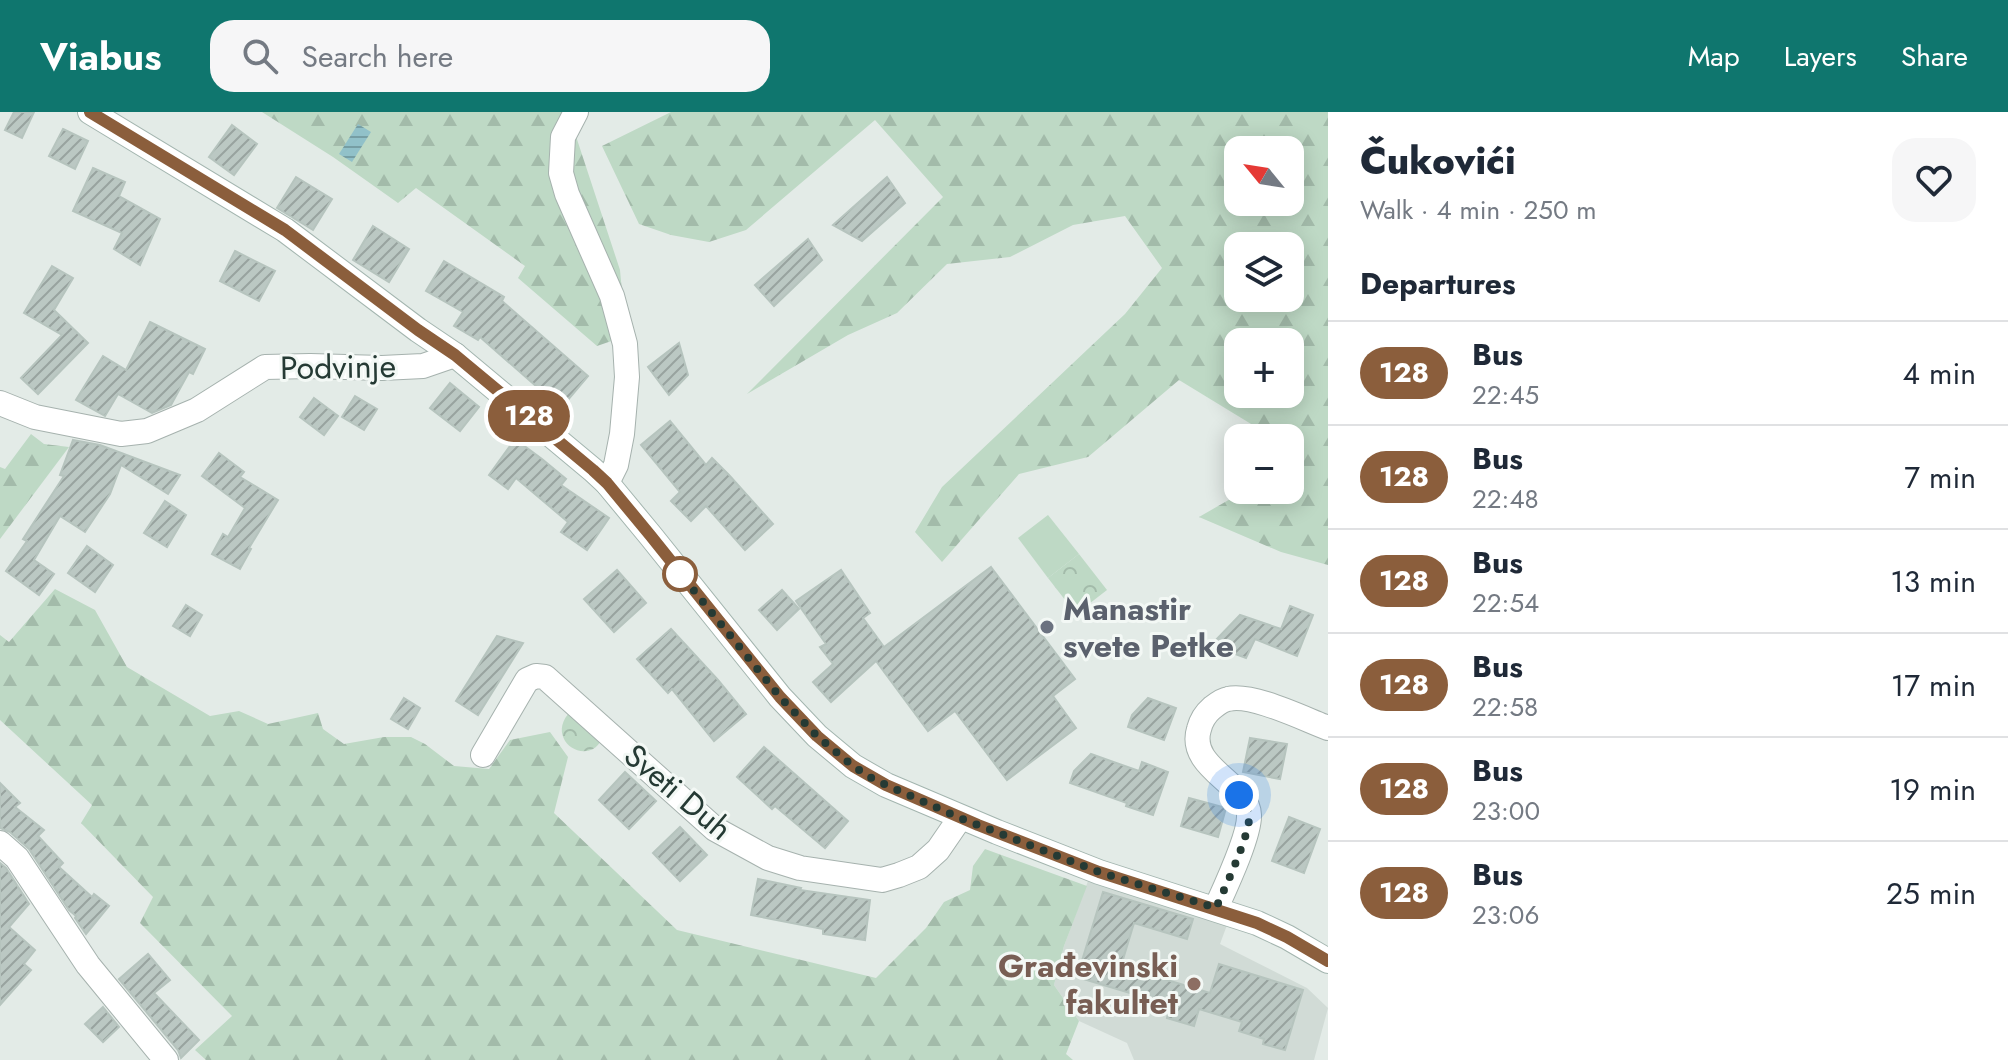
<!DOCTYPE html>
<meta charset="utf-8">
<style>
body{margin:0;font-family:Jost,sans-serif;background:#f6f6f7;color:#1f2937;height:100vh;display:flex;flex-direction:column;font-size:30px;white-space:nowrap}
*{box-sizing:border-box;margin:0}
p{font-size:26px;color:#747a83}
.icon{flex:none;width:44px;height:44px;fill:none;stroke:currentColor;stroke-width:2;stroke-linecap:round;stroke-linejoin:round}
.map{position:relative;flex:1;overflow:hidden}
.panel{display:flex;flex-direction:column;background:#fff;width:680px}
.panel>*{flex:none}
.badge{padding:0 16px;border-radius:26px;font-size:28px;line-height:52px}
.needle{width:52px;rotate:300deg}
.fabs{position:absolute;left:1224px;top:24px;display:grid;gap:16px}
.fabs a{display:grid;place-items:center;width:80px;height:80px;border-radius:16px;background:#fff;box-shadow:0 4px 20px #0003;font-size:40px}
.you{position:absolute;width:40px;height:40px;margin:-20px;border:6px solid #fff;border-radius:50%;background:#1a73e8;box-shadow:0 0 0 12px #1a73e833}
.map>.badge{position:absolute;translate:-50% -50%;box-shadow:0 0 0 4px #fff}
h2{padding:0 32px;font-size:30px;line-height:72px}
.round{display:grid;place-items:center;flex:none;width:84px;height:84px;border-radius:24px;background:#f6f6f7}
.head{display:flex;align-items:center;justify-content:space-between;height:136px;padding:0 32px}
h1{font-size:38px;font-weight:800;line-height:60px}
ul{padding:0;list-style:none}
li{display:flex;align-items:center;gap:24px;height:104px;padding:0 32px;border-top:2px solid #e0e1e3}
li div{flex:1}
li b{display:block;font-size:30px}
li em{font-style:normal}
li .badge{min-width:88px;font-weight:700;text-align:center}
header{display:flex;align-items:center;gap:48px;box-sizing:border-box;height:112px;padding:0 40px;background:#0f766e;color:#fff}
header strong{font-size:38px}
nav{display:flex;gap:44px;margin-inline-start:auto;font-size:28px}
.search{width:560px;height:72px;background:#f6f6f7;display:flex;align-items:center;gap:20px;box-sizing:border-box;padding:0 28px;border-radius:24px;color:#747a83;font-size:30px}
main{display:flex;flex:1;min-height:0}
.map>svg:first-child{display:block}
</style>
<header>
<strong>Viabus</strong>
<div class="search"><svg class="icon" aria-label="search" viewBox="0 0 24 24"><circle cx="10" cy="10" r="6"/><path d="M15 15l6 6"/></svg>Search here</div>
<nav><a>Map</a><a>Layers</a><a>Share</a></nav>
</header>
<main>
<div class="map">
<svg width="1328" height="948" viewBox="0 0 1328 948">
<defs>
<pattern id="forest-firs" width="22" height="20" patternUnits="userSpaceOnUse" patternTransform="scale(2)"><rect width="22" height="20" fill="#bed9c5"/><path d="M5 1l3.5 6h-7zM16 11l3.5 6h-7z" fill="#a3bbaa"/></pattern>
<pattern id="park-crowns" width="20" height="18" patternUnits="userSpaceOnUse" patternTransform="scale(2)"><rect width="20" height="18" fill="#bed9c5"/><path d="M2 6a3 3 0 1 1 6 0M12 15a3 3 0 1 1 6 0" fill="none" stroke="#a3bbaa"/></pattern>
<pattern id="water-rules" width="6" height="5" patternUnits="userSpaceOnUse" patternTransform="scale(2)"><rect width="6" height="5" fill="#91c1c9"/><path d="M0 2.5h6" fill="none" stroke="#769ea4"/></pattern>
<pattern id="building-hatch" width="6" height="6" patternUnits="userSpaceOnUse" patternTransform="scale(2)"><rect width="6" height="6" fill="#bbc8c3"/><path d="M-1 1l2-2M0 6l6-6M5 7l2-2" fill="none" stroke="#98a39f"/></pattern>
</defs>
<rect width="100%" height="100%" fill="#e3ebe7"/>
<path fill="#d1dbd6" d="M1088 769 1227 813 1220 832 1307 876 1328 896 1314 948H1134L1127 931 1079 909 1054 873 1064 834Z"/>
<g fill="url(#forest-firs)" fill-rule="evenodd">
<path d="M262 0H568L620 158 626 224 597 234 518 166 525 154 416 76 398 91 333 45Z"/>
<path d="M671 0H1328V453L1281 440 1199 405 1246 378H1290V352L1304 344 1290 335V326H1274L1179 268 1088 345 1019 362 942 450 915 420 942 375 1125 202 1162 156 1125 104 1073 113 1010 145 947 152 897 201 848 223 747 282 943 85 875 8 746 118 709 130 671 123 639 112 602 34ZM1290 38V90H1238V38ZM1290 134V186H1238V134ZM1238 230H1290V282H1238Z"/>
<path d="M31 322 44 332 69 335 0 427V355L5 357Z"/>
<path d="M55 477 95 498 127 555 210 604 239 599 268 612 318 601 323 617 344 632 384 625H411L425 632 454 654 489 657 510 628 550 620 568 645 554 701 677 818 876 866 926 816 944 790 970 778 973 754 985 737 1087 774 1064 834 1054 873 1079 909 1066 942 1073 948H206L195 938 232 904 140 811 153 785 81 711 92 693 0 608V523L9 530Z"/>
</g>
<g fill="url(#park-crowns)">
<path d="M1079 442 1107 478 1076 502 1048 466Z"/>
<path d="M571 599 602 628C599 631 597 635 593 637 573 647 548 621 571 599Z"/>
</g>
<path fill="#bed9c5" d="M1048 403 1079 442 1048 466 1018 426Z"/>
<path fill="url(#water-rules)" d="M358 12 371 20 352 50 339 42Z"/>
<g fill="url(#building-hatch)" stroke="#b6c4be" stroke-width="2">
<path d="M14 0H34L22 26 5 18Z"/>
<path d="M232 13 257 32 234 63 209 45Z"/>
<path d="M63 17 88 29 75 57 49 44Z"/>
<path d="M93 56 125 70 119 84 160 107 140 153 114 137 122 121 73 99Z"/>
<path d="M296 65 332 87 313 118 277 96Z"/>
<path d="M887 65 905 91 862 129 833 113Z"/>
<path d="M373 114 409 137 389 170 353 148Z"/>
<path d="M808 127 822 148 774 194 755 173Z"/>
<path d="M235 139 275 159 259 189 220 169Z"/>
<path d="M444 149 504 185 502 189 588 264 561 296 480 225 478 228 454 214 463 200 426 179Z"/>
<path d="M52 154 73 166 54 198 88 231 38 282 21 266 62 223 24 201Z"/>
<path d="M150 210 205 237 193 262 189 260 171 293 152 301 118 282 105 304 76 288 103 244 126 258Z"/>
<path d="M679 231 688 263 669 283 648 255Z"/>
<path d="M450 271 479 295 460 319 430 296Z"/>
<path d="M355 284 377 297 364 318 342 305Z"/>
<path d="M314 286 338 304 324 323 300 305Z"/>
<path d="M670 309 706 353 712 346 729 363 773 412 745 438 706 394 691 409 671 389 680 380 641 333Z"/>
<path d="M515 327 542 347 566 367 561 373 609 406 587 438 561 420 568 410 516 366 508 377 489 363Z"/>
<path d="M73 328 100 333 180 363 168 382 121 353 110 382 85 420 60 404 34 448 54 462 39 483 6 459 27 429 23 427 64 364 60 363Z"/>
<path d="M219 341 244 360 240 365 278 388 249 436 251 437 240 457 212 442 223 422 228 425 245 396 202 364Z"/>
<path d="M165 389 186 403 167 435 144 421Z"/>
<path d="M87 434 113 453 95 480 68 461Z"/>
<path d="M991 455 1075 567 1053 584 1076 616 1007 668 955 599 928 619 876 549 831 590 813 570 833 552 820 535 826 532 796 489 841 458 870 501 863 506 884 535Z"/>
<path d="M617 458 646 491 614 520 584 487Z"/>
<path d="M782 478 799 497 777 518 759 498Z"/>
<path d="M186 493 202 503 190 524 173 514Z"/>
<path d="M1290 494 1313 503 1297 544 1255 527 1246 546 1211 533 1240 503 1281 517Z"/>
<path d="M671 517 718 568 746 602 714 629 672 577 668 581 637 547Z"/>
<path d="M497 524 523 531 478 603 456 589Z"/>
<path d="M404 586 420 596 408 617 391 607Z"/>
<path d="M1148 586 1176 596 1164 628 1128 615 1132 603Z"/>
<path d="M1250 626 1287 632 1280 667 1243 660Z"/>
<path d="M764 635 848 709 825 736 775 694 772 697 737 665Z"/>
<path d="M1091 642 1139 659 1142 650 1168 660 1153 703 1126 694 1127 691 1070 671 1074 659Z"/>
<path d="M625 660 656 689 629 717 599 688Z"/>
<path d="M0 671 20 691 15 695 44 718 38 724 63 751 59 755 92 785 94 782 109 794 86 822 75 806 76 804 69 798 29 737 10 720 0 716Z"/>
<path d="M1189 686 1226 696 1218 725 1181 714Z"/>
<path d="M1289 705 1320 717 1304 761 1272 749Z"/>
<path d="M680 715 707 743 680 769 653 741Z"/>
<path d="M0 751 6 756 29 792 9 815 35 838 24 852 31 858 0 893Z"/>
<path d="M758 767 801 776 800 778 870 788 865 828 823 822V817L751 803Z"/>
<path d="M1103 780 1193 807 1187 827 1134 811 1121 854 1210 881 1219 852 1303 878 1285 938 1263 932 1264 927 1239 919 1242 910 1199 897 1194 914 1167 906 1170 893 1077 865Z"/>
<path d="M148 842 170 868 154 881 199 928 181 946 178 938 119 867Z"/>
<path d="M103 895 119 915 103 930 85 912Z"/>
</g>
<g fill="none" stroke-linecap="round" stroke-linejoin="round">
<defs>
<g id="street">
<path d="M576 0 563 25 561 61 567 82 612 184 625 232 627 265 622 322 616 353 607 371"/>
<path d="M0 291 35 305 121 322 147 319 197 298 265 255 310 254 382 256 423 254 455 243"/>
<path d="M483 643 527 568 536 564 545 565 715 717 768 746 800 756 882 768 899 763 919 755 938 738 960 706"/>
<path d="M0 731 17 746 88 853 166 948"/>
<path d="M1216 796C1225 776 1250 723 1249 703 1248 671 1187 656 1199 617 1201 609 1205 602 1212 596 1216 593 1222 588 1228 587 1252 581 1304 607 1328 616"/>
</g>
<path id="secondary" d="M90 0 285 118 418 218 455 243 593 358 607 371 650 423 780 585 817 624 853 654 886 673 997 720 1099 760 1257 811 1287 825 1328 849"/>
</defs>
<use href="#street" stroke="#a6b2ae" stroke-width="26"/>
<use href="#secondary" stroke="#a3b5af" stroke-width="26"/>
<use href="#street" stroke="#fff" stroke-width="24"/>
<use href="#secondary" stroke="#fff" stroke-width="24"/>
</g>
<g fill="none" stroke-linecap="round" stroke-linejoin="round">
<defs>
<path id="line" d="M90 0 285 118 418 218 455 243 593 358 607 371 650 423 780 585 817 624 853 654 886 673 978 713 1099 760 1257 811 1287 825 1328 849"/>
</defs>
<use href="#line" stroke="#fff" stroke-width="18"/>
<use href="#line" stroke="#8b5e3c" stroke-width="12"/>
<path stroke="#253a34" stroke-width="8" stroke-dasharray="0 14.4" d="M680 462 678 459 780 585 817 624 853 654 873 667 960 706 1099 760 1216 796C1224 777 1253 718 1249 699 1248 693 1243 688 1239 683"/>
</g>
<circle fill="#fff" stroke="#8b5e3c" stroke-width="4" cx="680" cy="462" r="16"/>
<circle fill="#6b7280" stroke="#f3f8f5" stroke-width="3" cx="1047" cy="515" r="8"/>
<circle fill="#8d6e63" stroke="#f3f8f5" stroke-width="3" cx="1194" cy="872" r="8"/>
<g text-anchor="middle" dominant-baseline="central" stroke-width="6" stroke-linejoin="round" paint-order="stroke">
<g font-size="32" fill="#253a34" stroke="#f3f8f5">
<text transform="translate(338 255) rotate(-1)">Podvinje</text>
<text transform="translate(678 680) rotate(40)">Sveti Duh</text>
</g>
<g font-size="32" font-weight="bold" fill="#5b616d" stroke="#f3f8f5" text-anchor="start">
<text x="1063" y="497">Manastir<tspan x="1063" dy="37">svete Petke</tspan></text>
</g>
<g font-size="32" font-weight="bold" fill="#785e54" stroke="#f3f8f5" text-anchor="end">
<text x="1178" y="854">Građevinski<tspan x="1178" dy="37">fakultet</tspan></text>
</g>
</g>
</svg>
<div class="fabs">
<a><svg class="needle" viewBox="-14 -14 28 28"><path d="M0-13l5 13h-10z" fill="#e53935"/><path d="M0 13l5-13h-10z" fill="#747a83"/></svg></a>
<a><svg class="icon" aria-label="layers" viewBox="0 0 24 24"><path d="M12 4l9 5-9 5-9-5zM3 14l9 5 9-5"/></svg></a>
<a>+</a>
<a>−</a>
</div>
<div class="you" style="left:1239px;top:683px"></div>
<b class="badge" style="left:529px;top:304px;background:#8b5e3c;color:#fff">128</b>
</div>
<section class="panel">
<div class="head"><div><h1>Čukovići</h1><p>Walk · 4 min · 250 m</p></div><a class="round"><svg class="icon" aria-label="heart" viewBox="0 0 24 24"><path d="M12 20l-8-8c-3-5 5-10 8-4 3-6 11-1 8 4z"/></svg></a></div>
<h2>Departures</h2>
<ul>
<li><span class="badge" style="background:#8b5e3c;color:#fff">128</span><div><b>Bus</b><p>22:45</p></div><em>4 min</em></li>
<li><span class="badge" style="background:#8b5e3c;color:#fff">128</span><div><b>Bus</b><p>22:48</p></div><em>7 min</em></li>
<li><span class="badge" style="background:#8b5e3c;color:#fff">128</span><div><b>Bus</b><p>22:54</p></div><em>13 min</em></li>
<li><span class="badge" style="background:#8b5e3c;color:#fff">128</span><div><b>Bus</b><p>22:58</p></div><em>17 min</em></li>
<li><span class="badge" style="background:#8b5e3c;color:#fff">128</span><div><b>Bus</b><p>23:00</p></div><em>19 min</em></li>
<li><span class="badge" style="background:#8b5e3c;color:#fff">128</span><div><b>Bus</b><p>23:06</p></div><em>25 min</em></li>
</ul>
</section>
</main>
